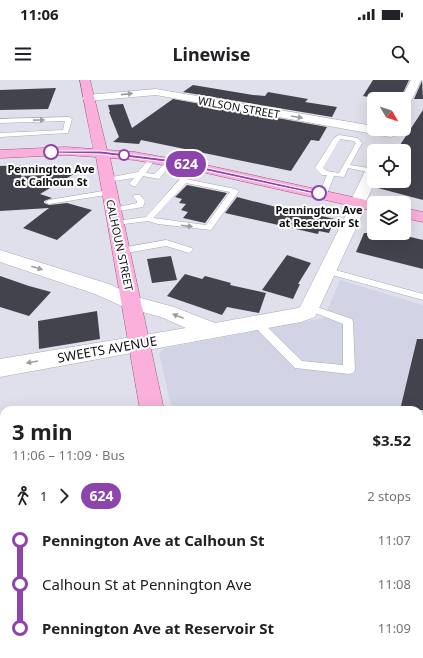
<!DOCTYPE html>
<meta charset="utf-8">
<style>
body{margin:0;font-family:"Noto Sans",sans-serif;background:#f2f2f2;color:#202124;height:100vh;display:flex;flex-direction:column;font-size:15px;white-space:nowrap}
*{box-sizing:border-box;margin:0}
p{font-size:13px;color:#757577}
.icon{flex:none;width:22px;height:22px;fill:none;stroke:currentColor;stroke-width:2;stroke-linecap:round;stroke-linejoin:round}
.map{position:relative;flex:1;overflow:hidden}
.panel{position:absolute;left:0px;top:326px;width:423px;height:252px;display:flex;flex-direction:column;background:#fff;border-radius:12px 12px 0 0;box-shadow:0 4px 16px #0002}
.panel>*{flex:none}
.badge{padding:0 8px;border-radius:13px;font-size:14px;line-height:26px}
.needle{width:26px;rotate:129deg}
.buttons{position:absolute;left:367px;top:12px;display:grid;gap:8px}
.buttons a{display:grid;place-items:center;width:44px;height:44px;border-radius:6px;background:#fff;box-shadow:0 4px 16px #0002;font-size:20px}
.map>.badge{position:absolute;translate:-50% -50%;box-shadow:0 0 0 2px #fff}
.legs{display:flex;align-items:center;gap:6px;height:44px;padding:0 12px;font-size:13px}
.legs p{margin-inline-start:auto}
.overview{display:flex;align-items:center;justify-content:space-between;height:68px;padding:0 12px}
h1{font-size:22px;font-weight:700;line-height:30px}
ul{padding:0 12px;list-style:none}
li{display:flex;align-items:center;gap:14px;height:44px;font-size:15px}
li i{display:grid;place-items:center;width:6px;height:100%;margin:0 5px;background:currentColor}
li i::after{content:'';width:10px;height:10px;margin:-5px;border:3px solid;border-radius:50%;background:#fff}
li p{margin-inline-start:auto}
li:first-child i{background:linear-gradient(#0000 50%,currentColor 0)}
li:last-child i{background:linear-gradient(currentColor 50%,#0000 0)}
.status{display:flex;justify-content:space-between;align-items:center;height:28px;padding:0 20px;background:#fff;direction:ltr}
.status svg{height:11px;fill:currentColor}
header{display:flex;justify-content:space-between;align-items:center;height:52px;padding:0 12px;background:#fff;font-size:18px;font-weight:700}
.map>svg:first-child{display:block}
</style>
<div class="status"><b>11:06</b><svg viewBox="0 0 49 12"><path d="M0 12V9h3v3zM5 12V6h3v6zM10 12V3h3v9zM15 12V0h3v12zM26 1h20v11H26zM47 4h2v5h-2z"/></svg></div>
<header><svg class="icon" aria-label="menu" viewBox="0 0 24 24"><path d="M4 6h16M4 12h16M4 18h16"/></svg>Linewise<svg class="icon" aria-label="search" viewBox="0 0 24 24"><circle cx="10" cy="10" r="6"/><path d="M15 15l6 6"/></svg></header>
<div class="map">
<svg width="423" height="578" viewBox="0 0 423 578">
<rect width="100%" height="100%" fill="#dfe0eb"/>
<path fill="#d2d4e6" d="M340 200 423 225V578H227L226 574H419V330H172L159 273 166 268 324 238Z"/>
<g fill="#42434c">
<path d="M373 0H409L400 19H379L363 16Z"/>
<path d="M422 0 423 19H414L422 1Z"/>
<path d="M193 5 253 15 265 16 268 12 308 19 305 22 337 27 332 37 183 12Z"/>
<path d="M56 8 48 29 0 30V10Z"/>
<path d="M173 19 327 47 319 61 311 60 291 91 141 60 139 64 113 62 119 57 109 32H110L108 25 123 24 132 48Z"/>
<path d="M423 30V120L374 107 376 101H404V69L398 68Z"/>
<path d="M25 85 21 96 74 94 40 114 52 118 44 121V123L49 125 67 123 92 130 57 160 23 148 49 128 0 131V86Z"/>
<path d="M187 105 227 113 205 143 183 138 188 132 181 130 186 124 179 123 182 119 175 117Z"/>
<path d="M237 117 311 136 312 134 335 139 329 153 319 151 318 154 225 133Z"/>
<path d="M364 153H394L423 160V189L356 172Z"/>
<path d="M287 175 311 183 298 204H300L293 219 262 210Z"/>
<path d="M171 176 177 200 152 203 147 179Z"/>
<path d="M185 194 202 199 205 196 231 203 230 205 266 213 259 233 227 227 222 235 167 216Z"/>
<path d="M0 196 29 206 51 212 29 236 0 227Z"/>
<path d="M97 231 100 259 39 269 38 241Z"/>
<path d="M417 259H423V330H400Z"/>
</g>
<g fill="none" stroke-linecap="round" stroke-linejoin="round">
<defs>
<g id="service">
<path d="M69 37 72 39 68 53 0 57V53L63 50 65 41 0 43V39Z"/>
<path d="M339 55 358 58 362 63 350 85 374 89V93L348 88 344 97 334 96 326 116H320L319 114 327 95H322L315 88 334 58ZM340 59 354 61 356 63 339 93 327 91 323 88Z"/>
<path d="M153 76 156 78 146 93 154 94 168 80 174 81 159 99 143 96 136 106H133L129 104 134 98 107 102 103 100 107 98 138 92 151 77Z"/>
<path d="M181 98 235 109 239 111 211 150 158 144 148 141 116 145 112 143 116 141 146 137ZM186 103 230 112 206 145 153 138Z"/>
<path d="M109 110H112V114L49 124 45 122 49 120Z"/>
<path d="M134 115H140L145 121 143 127 113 132 109 130 113 128 137 123V121L133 117Z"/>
<path d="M166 160 192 168 193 170 189 173 166 166 121 174 117 171 121 168Z"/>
<path d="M328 188 423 214V220L325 193 323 191Z"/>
<path d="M311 225 352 239 353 242 355 290 353 293 349 294 295 288 251 243 252 240H260L302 281 343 285V244L308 230 306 228 308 226Z"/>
</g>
<g id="minor">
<path d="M411 0H421L410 24 408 27 404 28V19H401Z"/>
<path d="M156 9 374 46V49L395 50 396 53 395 56 390 57 156 15 88 21 84 20 82 18 84 16 88 15Z"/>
<path d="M374 83 375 101 366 122 363 133 315 237 301 242 0 297V279L186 248 161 237 124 227 95 214 0 182V170L109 204 137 217 174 227 215 243 298 228 300 227 347 133 350 122 367 87 369 84Z"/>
<path d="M4 526V558L0 559V527Z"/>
</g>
<g id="primary">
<path d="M80 0H90L107 70 135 72 206 85 380 123H374V131L206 93 135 80 110 78 164 330H140L96 77 66 75 0 78V70L66 67 93 69Z"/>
<path d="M404 128 423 132V142L404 138Z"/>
<path d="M183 574H215L217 578H183Z"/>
</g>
</defs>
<use href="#service" stroke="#a9a9b4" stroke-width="1"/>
<use href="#minor" stroke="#a9a9b4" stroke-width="1"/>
<use href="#primary" stroke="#a55684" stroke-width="1"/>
<use href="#service" fill="#fff" fill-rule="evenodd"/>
<use href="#minor" fill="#fff" fill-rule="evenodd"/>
<use href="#primary" fill="#fab0da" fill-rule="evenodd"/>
</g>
<defs><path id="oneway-solid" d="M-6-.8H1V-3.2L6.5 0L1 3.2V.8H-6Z"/></defs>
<g fill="#9e9fa0">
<use href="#oneway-solid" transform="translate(127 14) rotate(-6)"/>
<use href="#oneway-solid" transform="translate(297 37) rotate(10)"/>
<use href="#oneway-solid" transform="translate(39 40) rotate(-1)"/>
<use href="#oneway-solid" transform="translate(187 146) rotate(7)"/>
<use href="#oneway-solid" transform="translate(37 188) rotate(18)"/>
<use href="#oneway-solid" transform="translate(178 236) rotate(-159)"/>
<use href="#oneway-solid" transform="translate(32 282) rotate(170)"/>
</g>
<path fill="#8e44ad" stroke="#fff" d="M49 71H101L166 79 322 113 319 115 166 82 101 74 51 73Z"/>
<g fill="#fff" stroke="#8e44ad" stroke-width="2">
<circle cx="51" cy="72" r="7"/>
<circle cx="124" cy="75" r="5"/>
<circle cx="319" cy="113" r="7"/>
</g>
<g text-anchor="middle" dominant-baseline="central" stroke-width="4" stroke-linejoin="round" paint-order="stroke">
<g font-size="11" fill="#0d0e11" stroke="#fff">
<text transform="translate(239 27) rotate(10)">WILSON STREET</text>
<text transform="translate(120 165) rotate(78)">CALHOUN STREET</text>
</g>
<g font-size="11" font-weight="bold" fill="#0d0e11" stroke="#fff">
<text x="51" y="88">Pennington Ave<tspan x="51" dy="13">at Calhoun St</tspan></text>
<text x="319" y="129">Pennington Ave<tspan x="319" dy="13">at Reservoir St</tspan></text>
</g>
<g font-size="13" fill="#0d0e11" stroke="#fff">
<text transform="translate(107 269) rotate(-10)">SWEETS AVENUE</text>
</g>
</g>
</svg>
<div class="buttons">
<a><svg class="needle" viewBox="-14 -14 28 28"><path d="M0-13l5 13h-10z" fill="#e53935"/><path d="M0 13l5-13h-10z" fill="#757577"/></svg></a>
<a><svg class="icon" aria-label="locate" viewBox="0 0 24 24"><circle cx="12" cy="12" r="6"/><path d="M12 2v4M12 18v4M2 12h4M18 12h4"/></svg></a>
<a><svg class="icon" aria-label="layers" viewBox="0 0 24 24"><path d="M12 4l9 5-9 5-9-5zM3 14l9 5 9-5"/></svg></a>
</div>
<b class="badge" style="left:186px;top:84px;background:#8e44ad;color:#fff">624</b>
<section class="panel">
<div class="overview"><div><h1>3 min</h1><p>11:06 – 11:09 · Bus</p></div><b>$3.52</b></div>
<div class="legs"><svg class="icon" aria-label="walk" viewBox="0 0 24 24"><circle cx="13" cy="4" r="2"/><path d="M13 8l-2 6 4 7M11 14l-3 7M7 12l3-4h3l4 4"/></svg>1<svg class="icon" aria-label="forward" viewBox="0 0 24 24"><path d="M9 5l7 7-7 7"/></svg><b class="badge" style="background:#8e44ad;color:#fff">624</b><p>2 stops</p></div>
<ul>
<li><i style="color:#8e44ad"></i><b>Pennington Ave at Calhoun St</b><p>11:07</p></li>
<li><i style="color:#8e44ad"></i><span>Calhoun St at Pennington Ave</span><p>11:08</p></li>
<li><i style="color:#8e44ad"></i><b>Pennington Ave at Reservoir St</b><p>11:09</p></li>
</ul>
</section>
</div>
